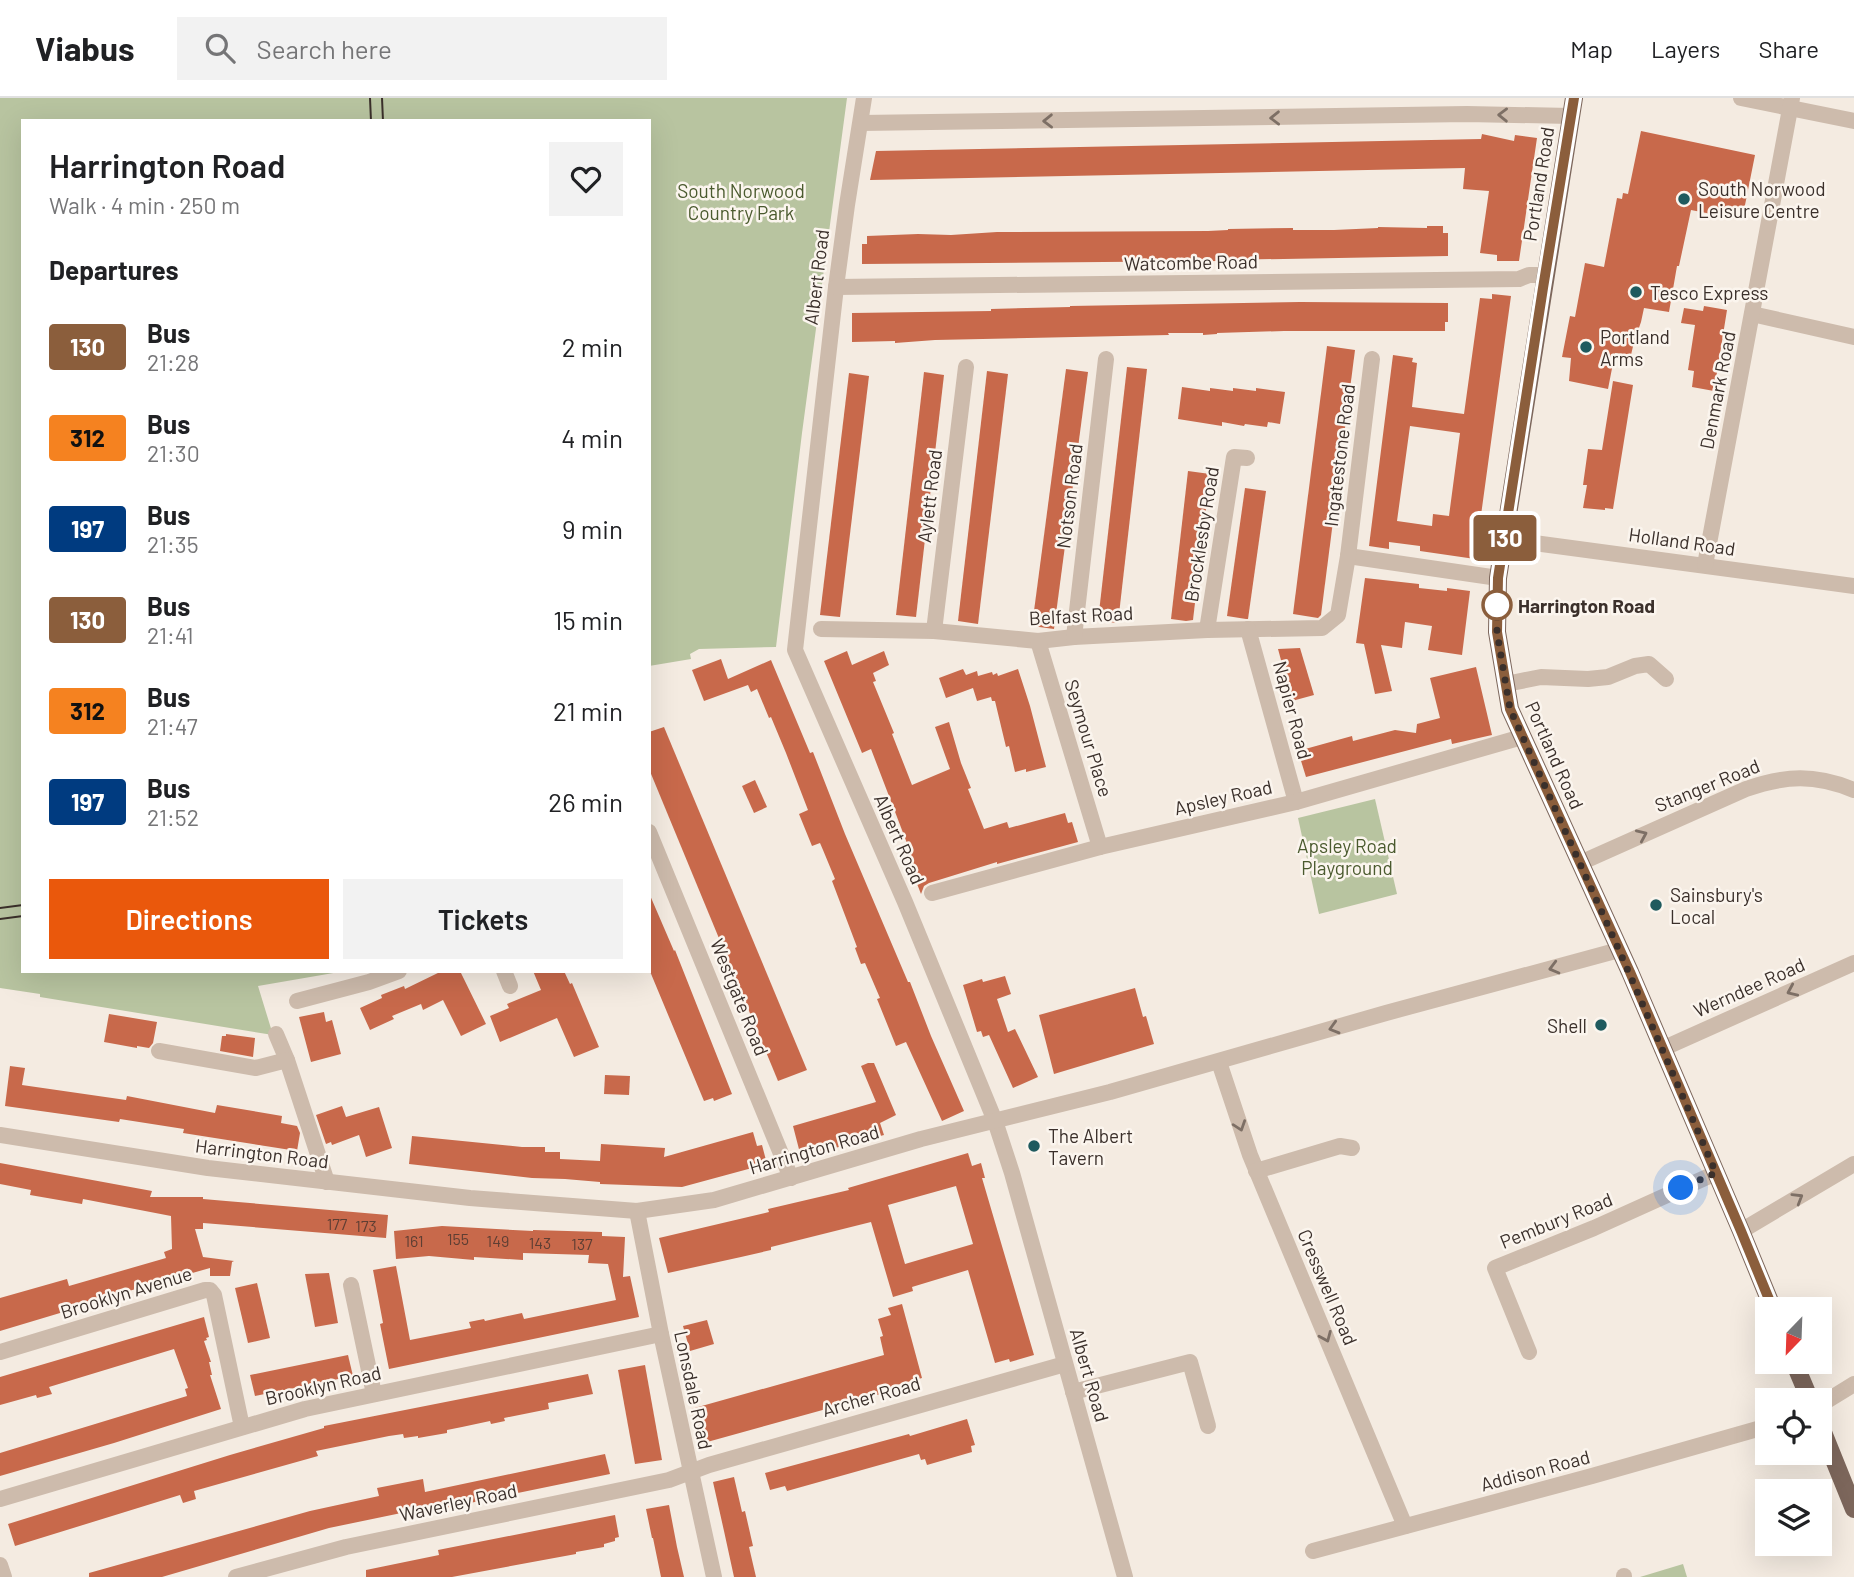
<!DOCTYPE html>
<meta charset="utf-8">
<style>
body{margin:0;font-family:Barlow,sans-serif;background:#f2f2f2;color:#202124;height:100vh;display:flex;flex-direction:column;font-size:26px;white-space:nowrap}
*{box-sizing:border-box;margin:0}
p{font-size:23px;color:#757577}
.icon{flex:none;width:38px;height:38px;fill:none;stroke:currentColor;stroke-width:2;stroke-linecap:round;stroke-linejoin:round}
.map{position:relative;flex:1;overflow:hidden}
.details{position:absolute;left:21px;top:21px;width:630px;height:854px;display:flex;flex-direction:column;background:#fff;border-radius:0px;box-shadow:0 7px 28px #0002}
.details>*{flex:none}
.badge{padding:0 14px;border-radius:5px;font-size:24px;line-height:46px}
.needle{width:46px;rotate:203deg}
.fabs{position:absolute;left:1755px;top:1199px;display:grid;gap:14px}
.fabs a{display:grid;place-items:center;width:77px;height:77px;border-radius:0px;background:#fff;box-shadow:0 7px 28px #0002;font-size:35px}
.you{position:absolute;width:35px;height:35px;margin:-18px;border:5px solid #fff;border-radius:50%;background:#1a73e8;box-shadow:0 0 0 10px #1a73e833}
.map>.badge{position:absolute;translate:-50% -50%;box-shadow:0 0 0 4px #fff}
h2{padding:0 28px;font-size:26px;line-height:63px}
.round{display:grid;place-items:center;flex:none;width:74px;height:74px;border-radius:0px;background:#f2f2f2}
.summary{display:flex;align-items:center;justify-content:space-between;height:119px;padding:0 28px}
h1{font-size:33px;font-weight:600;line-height:52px}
.action{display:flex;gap:14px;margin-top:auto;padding:14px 28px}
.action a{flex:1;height:80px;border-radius:0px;background:#ea580c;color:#fff;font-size:28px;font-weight:600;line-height:80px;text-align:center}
.action a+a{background:#f2f2f2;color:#202124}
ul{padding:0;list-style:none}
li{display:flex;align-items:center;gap:21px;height:91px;padding:0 28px}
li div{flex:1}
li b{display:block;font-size:26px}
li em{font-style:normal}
li .badge{min-width:77px;font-weight:700;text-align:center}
header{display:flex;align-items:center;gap:42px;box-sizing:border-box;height:98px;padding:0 35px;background:#fff;border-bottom:2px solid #e0e0e0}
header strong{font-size:33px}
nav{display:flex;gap:38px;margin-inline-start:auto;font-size:24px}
.search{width:490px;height:63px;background:#f2f2f2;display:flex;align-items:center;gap:18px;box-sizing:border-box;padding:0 24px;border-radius:0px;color:#757577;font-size:26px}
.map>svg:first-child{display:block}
</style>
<header>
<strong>Viabus</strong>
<div class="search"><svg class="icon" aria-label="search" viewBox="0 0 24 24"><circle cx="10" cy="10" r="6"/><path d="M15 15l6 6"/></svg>Search here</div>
<nav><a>Map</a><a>Layers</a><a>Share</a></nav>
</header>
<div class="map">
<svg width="1854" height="1479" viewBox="0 0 1854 1479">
<rect width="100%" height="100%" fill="#f4ebe1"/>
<g fill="#b8c4a0">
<path d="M0 0H847L802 335 776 549 699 551 690 556 691 561 649 568V23H23V873H345L258 888 273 937 40 899V896L0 890Z"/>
<path d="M1375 701 1397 796 1319 816 1298 720Z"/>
<path d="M1683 1466 1687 1479H1640Z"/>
</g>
<g fill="#c8694b" fill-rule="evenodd">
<path d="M1641 33 1755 57 1742 122 1691 112 1679 168H1677L1669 214 1644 210 1641 224 1634 244 1631 257 1615 255 1608 291 1569 283 1571 260 1562 259 1570 218 1575 219 1585 165 1604 169 1617 100 1622 101 1623 95 1628 96Z"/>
<path d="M1482 36 1514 43 1515 37 1537 40 1519 163H1497V157L1480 155 1489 93 1463 91 1465 70 870 82 876 53 1481 41Z"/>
<path d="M1427 128H1443V135H1448V158L1221 162V163L862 166V146H867V138L918 136 951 137 997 134 1208 133 1228 132V131L1293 130V132H1334L1378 130V129L1427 130Z"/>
<path d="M1492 196 1511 198 1475 461 1420 453V448L1389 444V451L1369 448 1393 257 1413 260 1412 264 1417 265 1412 309 1464 316 1480 200 1492 201ZM1410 328 1460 335 1449 418 1433 416 1432 428 1397 423Z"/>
<path d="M1300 204 1448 205V224H1445V233H1284L1217 235V236L1203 237V235H1168L1169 237 935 242 895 245V243L852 244V215L991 213V211L1070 209V208Z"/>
<path d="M1704 208 1727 212 1714 293 1692 289 1694 273 1688 272 1695 227 1681 225 1684 210 1703 213Z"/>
<path d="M1327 248 1355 252 1321 517 1318 520 1293 516Z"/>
<path d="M1127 269 1147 271 1118 525 1098 523Z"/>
<path d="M1066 271 1088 274 1054 531 1032 528Z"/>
<path d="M987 273 1008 276 978 526 958 523Z"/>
<path d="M924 274 944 277 916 519 896 517Z"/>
<path d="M849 275 869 278 840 519 820 517Z"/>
<path d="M1613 283 1633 287 1613 411 1605 410V412L1583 410 1587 387H1583L1588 351 1602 352Z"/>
<path d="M1182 289 1210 293V290L1233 293V290L1256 293V290L1285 294 1280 326 1268 324 1267 329 1245 326 1244 328 1222 324V328L1178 321Z"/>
<path d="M1188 373 1210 376 1193 522 1186 523 1171 521Z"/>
<path d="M1245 390 1266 393 1248 521H1246L1227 518Z"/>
<path d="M1365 480 1419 486V490L1447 493V490L1470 493 1462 557 1428 552 1432 528 1405 524 1402 550 1381 547 1392 593 1375 596 1364 546 1356 545Z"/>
<path d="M1300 550 1314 597 1292 603 1278 551Z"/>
<path d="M847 553 852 567 884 553 889 567 873 575 876 583 873 584 894 635 892 636 912 687 950 671 935 629 949 624 961 665 971 690 968 691 984 731 1007 724 1009 730 1065 715 1068 725 1072 724 1078 744 997 766V764L929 785 924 788 921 796 905 755 910 753 871 651 862 655 824 563Z"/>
<path d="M721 561 728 581 771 562 810 655 813 654 845 736 908 884H910L931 938 964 1013 942 1023 906 944 896 948 877 901 880 900 865 865 861 866 855 850 857 849 832 783 835 781 823 752 820 745 812 748 799 716 808 712 786 655 771 619 769 620 757 591 751 594 748 587 704 603 692 572Z"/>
<path d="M1476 569 1492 637 1452 646 1451 641 1306 679 1298 653 1352 638 1353 643 1395 632 1416 635 1417 626 1440 620 1430 580Z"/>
<path d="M963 571 966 577 977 573 978 578 992 574 993 577 997 575 998 578 1018 571 1030 608 1046 669 1026 674V671L1015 674 1009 648 1006 649 995 603H992L991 599 977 603 973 590 946 600 939 580Z"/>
<path d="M664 629 807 972 778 983 649 671V634Z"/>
<path d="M755 682 767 709 754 715 742 688Z"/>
<path d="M649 795 674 853 675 852 732 996 714 1003 713 1000 704 1003 649 871Z"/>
<path d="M442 873H460L486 926 461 938 443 902 423 912 421 906 392 918 394 921 370 932 360 910 382 900 381 897 404 888 405 891Z"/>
<path d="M533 873H564L570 886 572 885 599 949 574 959 557 920 500 944 490 918 509 910 507 906 541 892Z"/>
<path d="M1005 878 1011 896 997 901 1008 934 1015 931 1038 979 1013 990 989 937 983 939 981 933 977 934 963 887 982 881 983 884Z"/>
<path d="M1135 890 1143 919 1146 918 1154 946 1054 976 1039 917Z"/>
<path d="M324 914 326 924 332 922 341 956 311 964 299 919Z"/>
<path d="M109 916 157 924 153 945 149 950 137 948V950L104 944Z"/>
<path d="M226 936 255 940 253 959 220 953 222 938H226Z"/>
<path d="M868 965H874L896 1017 880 1025 884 1037 801 1059 793 1028 876 1004 861 968Z"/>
<path d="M10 968 25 970 22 987 126 1002 127 998 215 1015 217 1007 282 1018 281 1025 297 1028 300 1035 297 1053 183 1035 184 1031 120 1021 119 1024 5 1008Z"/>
<path d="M605 977 630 978 629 997 604 996Z"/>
<path d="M342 1008 346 1019 379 1009 392 1050 366 1059 359 1037 332 1047 331 1044 326 1046 316 1017Z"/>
<path d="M753 1034 757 1048 762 1047 767 1066 682 1089 600 1086V1084L565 1081 532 1080 409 1066 412 1038 522 1049H545V1054H560V1061L600 1063 601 1046 665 1050 664 1059Z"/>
<path d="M968 1055 972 1068 981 1065 985 1080H982L1034 1257 1010 1264 1009 1261 995 1265 968 1172 912 1189 913 1193 893 1199 871 1124 771 1149V1152L741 1159 668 1175 659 1140 769 1114 768 1111 849 1092 848 1090ZM956 1088 973 1146 905 1166 888 1107Z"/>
<path d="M0 1065 152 1093 150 1099H203V1101L226 1103 388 1117 386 1140 203 1125V1131H195L203 1159 234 1163 232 1164 230 1178H210V1170L90 1204V1206L0 1233V1200L67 1181 69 1188 166 1160 164 1154 172 1151 171 1118 83 1101 82 1106 30 1097 31 1092 0 1086Z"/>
<path d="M442 1128 533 1133V1132L602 1134V1138L625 1139 623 1179 630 1178 639 1219 389 1271 380 1226 383 1225 373 1172 396 1168 410 1242 471 1230 469 1224 484 1221 485 1223 522 1215 524 1221 616 1202 608 1166 588 1165 589 1157 523 1155V1162L474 1159V1162L429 1158 396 1161 394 1133Z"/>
<path d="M329 1175 338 1225 315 1229 305 1176Z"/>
<path d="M257 1185 270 1240 248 1245 235 1190Z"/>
<path d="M902 1206 922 1280 893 1288 895 1292 700 1346 691 1311 884 1257 880 1239 883 1238 878 1221 891 1217 888 1210Z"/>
<path d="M204 1219 209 1239 206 1240 207 1242 204 1243 211 1264H209L212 1277H210L221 1311 114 1345 0 1378V1355L187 1298 185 1291 188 1290 174 1251 49 1289 52 1296 37 1300 36 1297 0 1307V1279Z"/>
<path d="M707 1222 714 1246 690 1253 683 1228Z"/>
<path d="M348 1257 353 1278 255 1298 250 1277Z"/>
<path d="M645 1267 662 1362 635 1366 618 1272Z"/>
<path d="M588 1276 593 1296 548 1305 549 1311 504 1320 505 1323 491 1326 490 1323 462 1329 447 1332V1335L418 1340V1338L404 1340 403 1336 389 1338 316 1353 318 1358 194 1393 196 1401 183 1405 180 1397 15 1448 8 1426 230 1357 324 1330V1328Z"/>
<path d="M967 1321 975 1347 971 1348 972 1354 927 1367 925 1361 921 1362 919 1356 787 1393 785 1388 770 1392 765 1375 909 1336 910 1338Z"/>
<path d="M605 1356 610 1376 436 1412 435 1408 329 1430 162 1479H89V1475L310 1413 379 1398 377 1390 423 1381 425 1394Z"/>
<path d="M734 1379 742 1414 745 1413 753 1448 749 1449 756 1479H734L724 1433 713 1384Z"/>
<path d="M669 1407 677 1449 684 1479H661L653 1440H652L646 1411Z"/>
<path d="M615 1417 619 1439 615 1440V1443L604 1446V1449L576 1454V1456L452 1479H366V1472L439 1457 438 1452Z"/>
</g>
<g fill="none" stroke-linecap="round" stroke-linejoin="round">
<g stroke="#cdbbac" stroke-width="16">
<path d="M864 0 847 107 836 189 795 552 905 804 995 1023 1012 1075 1125 1479"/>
<path d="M1741 0 1854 23"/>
<path d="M861 25 1467 16 1571 18"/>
<path d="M836 189 1519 181 1529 177H1545"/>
<path d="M1752 216 1854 239"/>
<path d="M1505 441 1854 488"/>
<path d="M1348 458 1498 480"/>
<path d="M1705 467 1792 0"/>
<path d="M821 531 934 533 1038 543 1074 539 1207 532 1322 530 1338 517 1348 458 1372 261"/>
<path d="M1248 531 1296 704"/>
<path d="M1207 532 1234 359 1247 360"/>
<path d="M934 533 966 269"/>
<path d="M1074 539 1106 261"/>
<path d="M1038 543 1100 749"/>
<path d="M1506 586 1541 579 1588 581 1608 579 1635 568 1649 566 1666 581"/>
<path d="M649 734 791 1080"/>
<path d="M1580 765 1746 691C1786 677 1815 676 1854 692"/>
<path d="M932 795 1100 749 1296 704 1522 639"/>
<path d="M504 873 510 888"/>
<path d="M297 903 369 884 399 873"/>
<path d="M276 936 287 962"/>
<path d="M1662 951 1854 865"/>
<path d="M159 953 256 970 287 962 327 1084"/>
<path d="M1219 964 1250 1057 1405 1428"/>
<path d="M0 1037 208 1070 470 1100 637 1113 714 1102 921 1041 1110 994 1386 915 1619 852"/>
<path d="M1256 1073 1340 1048 1352 1050"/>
<path d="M637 1113 661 1236 714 1479"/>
<path d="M1741 1133 1854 1066"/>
<path d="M351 1187 374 1296"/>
<path d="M0 1254 205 1192H210L214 1197 242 1329"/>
<path d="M1529 1254 1495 1170 1594 1130 1716 1075"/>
<path d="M1073 1294 1190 1264 1208 1328"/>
<path d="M1820 1307 1854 1286"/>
<path d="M0 1401 305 1311 661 1236"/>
<path d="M1313 1453 1592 1378 1768 1328"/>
<path d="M0 1467 4 1479"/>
<path d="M1624 1478V1479"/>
<path d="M236 1479 346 1449 669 1382 709 1367 1065 1266"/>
</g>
<g stroke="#7d675c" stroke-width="18">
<path d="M1574 0 1498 480 1497 534 1510 611 1630 874 1741 1133 1773 1211"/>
<path d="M1794 1264 1810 1302"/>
<path d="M1820 1327 1854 1411"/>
</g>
<g stroke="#3b302b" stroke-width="2">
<path d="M370 0 371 23"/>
<path d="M382 0 383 23"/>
<path d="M0 810 23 807"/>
<path d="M0 821 23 818"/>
</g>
</g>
<defs><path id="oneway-chevron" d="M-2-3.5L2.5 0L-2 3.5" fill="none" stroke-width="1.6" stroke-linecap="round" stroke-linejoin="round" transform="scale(1.75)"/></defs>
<g stroke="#7d6f65">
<use href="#oneway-chevron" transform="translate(1503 17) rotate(-179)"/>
<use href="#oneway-chevron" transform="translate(1275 20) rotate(179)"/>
<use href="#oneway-chevron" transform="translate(1048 23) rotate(179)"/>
<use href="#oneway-chevron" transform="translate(1642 737) rotate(-24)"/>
<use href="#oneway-chevron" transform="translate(1554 870) rotate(165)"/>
<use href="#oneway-chevron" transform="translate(1792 893) rotate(156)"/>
<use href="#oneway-chevron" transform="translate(1334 930) rotate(164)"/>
<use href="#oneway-chevron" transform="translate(1240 1028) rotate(71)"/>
<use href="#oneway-chevron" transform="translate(1798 1100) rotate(-31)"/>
<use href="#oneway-chevron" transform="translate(1326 1239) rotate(67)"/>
</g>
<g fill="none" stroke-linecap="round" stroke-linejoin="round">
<defs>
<path id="line" d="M1574 0 1543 190 1498 480 1497 534 1510 611 1630 874 1741 1133 1773 1211"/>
</defs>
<use href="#line" stroke="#fff" stroke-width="16"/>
<use href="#line" stroke="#8b5e3c" stroke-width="10"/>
<path stroke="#3b302b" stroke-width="7" stroke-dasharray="0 12.6" d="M1497 507V534L1510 611 1619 852 1716 1075 1681 1090"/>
</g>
<g fill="#1f5a5e" stroke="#fbf5ee" stroke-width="2.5">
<circle cx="1684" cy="101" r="7"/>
<circle cx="1636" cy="194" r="7"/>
<circle cx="1586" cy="249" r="7"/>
<circle cx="1656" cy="807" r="7"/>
<circle cx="1601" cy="927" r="7"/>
<circle cx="1034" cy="1048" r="7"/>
</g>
<circle fill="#fff" stroke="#8b5e3c" stroke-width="3.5" cx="1497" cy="507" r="14"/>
<g text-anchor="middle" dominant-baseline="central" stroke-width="5" stroke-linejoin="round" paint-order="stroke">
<g font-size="16" fill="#5e3e33">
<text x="337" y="1125">177</text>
<text x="366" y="1127">173</text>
<text x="458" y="1140">155</text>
<text x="414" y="1142">161</text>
<text x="498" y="1142">149</text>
<text x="540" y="1144">143</text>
<text x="582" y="1145">137</text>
</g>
<g font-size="19" fill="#3b302b" stroke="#fbf5ee">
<text transform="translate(1538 86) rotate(-81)">Portland Road</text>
<text transform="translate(1191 164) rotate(-1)">Watcombe Road</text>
<text transform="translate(816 179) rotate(-83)">Albert Road</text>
<text transform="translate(1717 292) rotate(-79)">Denmark Road</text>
<text transform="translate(1339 357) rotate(-83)">Ingatestone Road</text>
<text transform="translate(929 398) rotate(-83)">Aylett Road</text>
<text transform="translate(1069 398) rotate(-83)">Notson Road</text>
<text transform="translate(1201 436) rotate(-81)">Brocklesby Road</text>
<text transform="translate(1682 443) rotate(8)">Holland Road</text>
<text transform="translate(1081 517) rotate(-3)">Belfast Road</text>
<text transform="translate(1293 612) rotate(75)">Napier Road</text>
<text transform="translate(1089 640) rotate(73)">Seymour Place</text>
<text transform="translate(1555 657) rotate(66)">Portland Road</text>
<text transform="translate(1707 687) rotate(-22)">Stanger Road</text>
<text transform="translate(1223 699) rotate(-13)">Apsley Road</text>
<text transform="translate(900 741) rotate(66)">Albert Road</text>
<text transform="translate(1749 889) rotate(-24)">Werndee Road</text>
<text transform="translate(740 899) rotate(68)">Westgate Road</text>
<text transform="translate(814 1051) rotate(-16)">Harrington Road</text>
<text transform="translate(262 1055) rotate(7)">Harrington Road</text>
<text transform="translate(1556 1122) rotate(-22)">Pembury Road</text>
<text transform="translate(1328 1189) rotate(67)">Cresswell Road</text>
<text transform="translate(126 1194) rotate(-17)">Brooklyn Avenue</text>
<text transform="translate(1090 1277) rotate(74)">Albert Road</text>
<text transform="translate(323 1287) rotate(-13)">Brooklyn Road</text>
<text transform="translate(694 1292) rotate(78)">Lonsdale Road</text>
<text transform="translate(871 1298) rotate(-16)">Archer Road</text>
<text transform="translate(1535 1372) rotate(-15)">Addison Road</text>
<text transform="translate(458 1404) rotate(-12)">Waverley Road</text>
</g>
<g font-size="19" fill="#3b302b" stroke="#fbf5ee" text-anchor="start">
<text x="1698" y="90">South Norwood<tspan x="1698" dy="22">Leisure Centre</tspan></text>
<text x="1650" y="194">Tesco Express</text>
<text x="1600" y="238">Portland<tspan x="1600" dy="22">Arms</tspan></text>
<text x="1670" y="796">Sainsbury's<tspan x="1670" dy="22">Local</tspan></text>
<text x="1587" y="927" text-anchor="end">Shell</text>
<text x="1048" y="1037">The Albert<tspan x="1048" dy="22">Tavern</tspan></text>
</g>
<g font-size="19" fill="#4a5a2e" stroke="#fbf5ee">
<text x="741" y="92">South Norwood<tspan x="741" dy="22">Country Park</tspan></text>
<text x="1347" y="747">Apsley Road<tspan x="1347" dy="22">Playground</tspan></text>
</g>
<g font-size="19" font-weight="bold" fill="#3b302b" stroke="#fbf5ee" text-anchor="start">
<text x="1518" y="507">Harrington Road</text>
</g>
</g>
</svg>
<div class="fabs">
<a><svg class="needle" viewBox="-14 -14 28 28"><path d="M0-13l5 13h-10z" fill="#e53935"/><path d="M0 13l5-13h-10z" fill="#757577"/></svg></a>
<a><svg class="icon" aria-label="locate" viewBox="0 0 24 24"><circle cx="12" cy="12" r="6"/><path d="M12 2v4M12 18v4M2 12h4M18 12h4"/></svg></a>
<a><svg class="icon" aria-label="layers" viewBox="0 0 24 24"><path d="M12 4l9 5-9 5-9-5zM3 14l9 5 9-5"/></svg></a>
</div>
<div class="you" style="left:1681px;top:1090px"></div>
<b class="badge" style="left:1505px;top:440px;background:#8b5e3c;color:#fff">130</b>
<section class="details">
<div class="summary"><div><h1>Harrington Road</h1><p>Walk · 4 min · 250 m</p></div><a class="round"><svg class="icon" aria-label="heart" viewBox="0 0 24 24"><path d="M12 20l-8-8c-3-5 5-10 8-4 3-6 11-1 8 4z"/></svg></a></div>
<h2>Departures</h2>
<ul>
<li><span class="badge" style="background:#8b5e3c;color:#fff">130</span><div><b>Bus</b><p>21:28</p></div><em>2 min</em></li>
<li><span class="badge" style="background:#f58220;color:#111">312</span><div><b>Bus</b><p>21:30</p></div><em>4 min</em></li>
<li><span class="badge" style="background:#003b80;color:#fff">197</span><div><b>Bus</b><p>21:35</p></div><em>9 min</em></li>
<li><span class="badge" style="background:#8b5e3c;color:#fff">130</span><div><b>Bus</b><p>21:41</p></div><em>15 min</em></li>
<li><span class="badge" style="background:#f58220;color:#111">312</span><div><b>Bus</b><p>21:47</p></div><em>21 min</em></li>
<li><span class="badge" style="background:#003b80;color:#fff">197</span><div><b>Bus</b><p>21:52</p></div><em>26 min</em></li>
</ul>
<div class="action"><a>Directions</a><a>Tickets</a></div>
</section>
</div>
